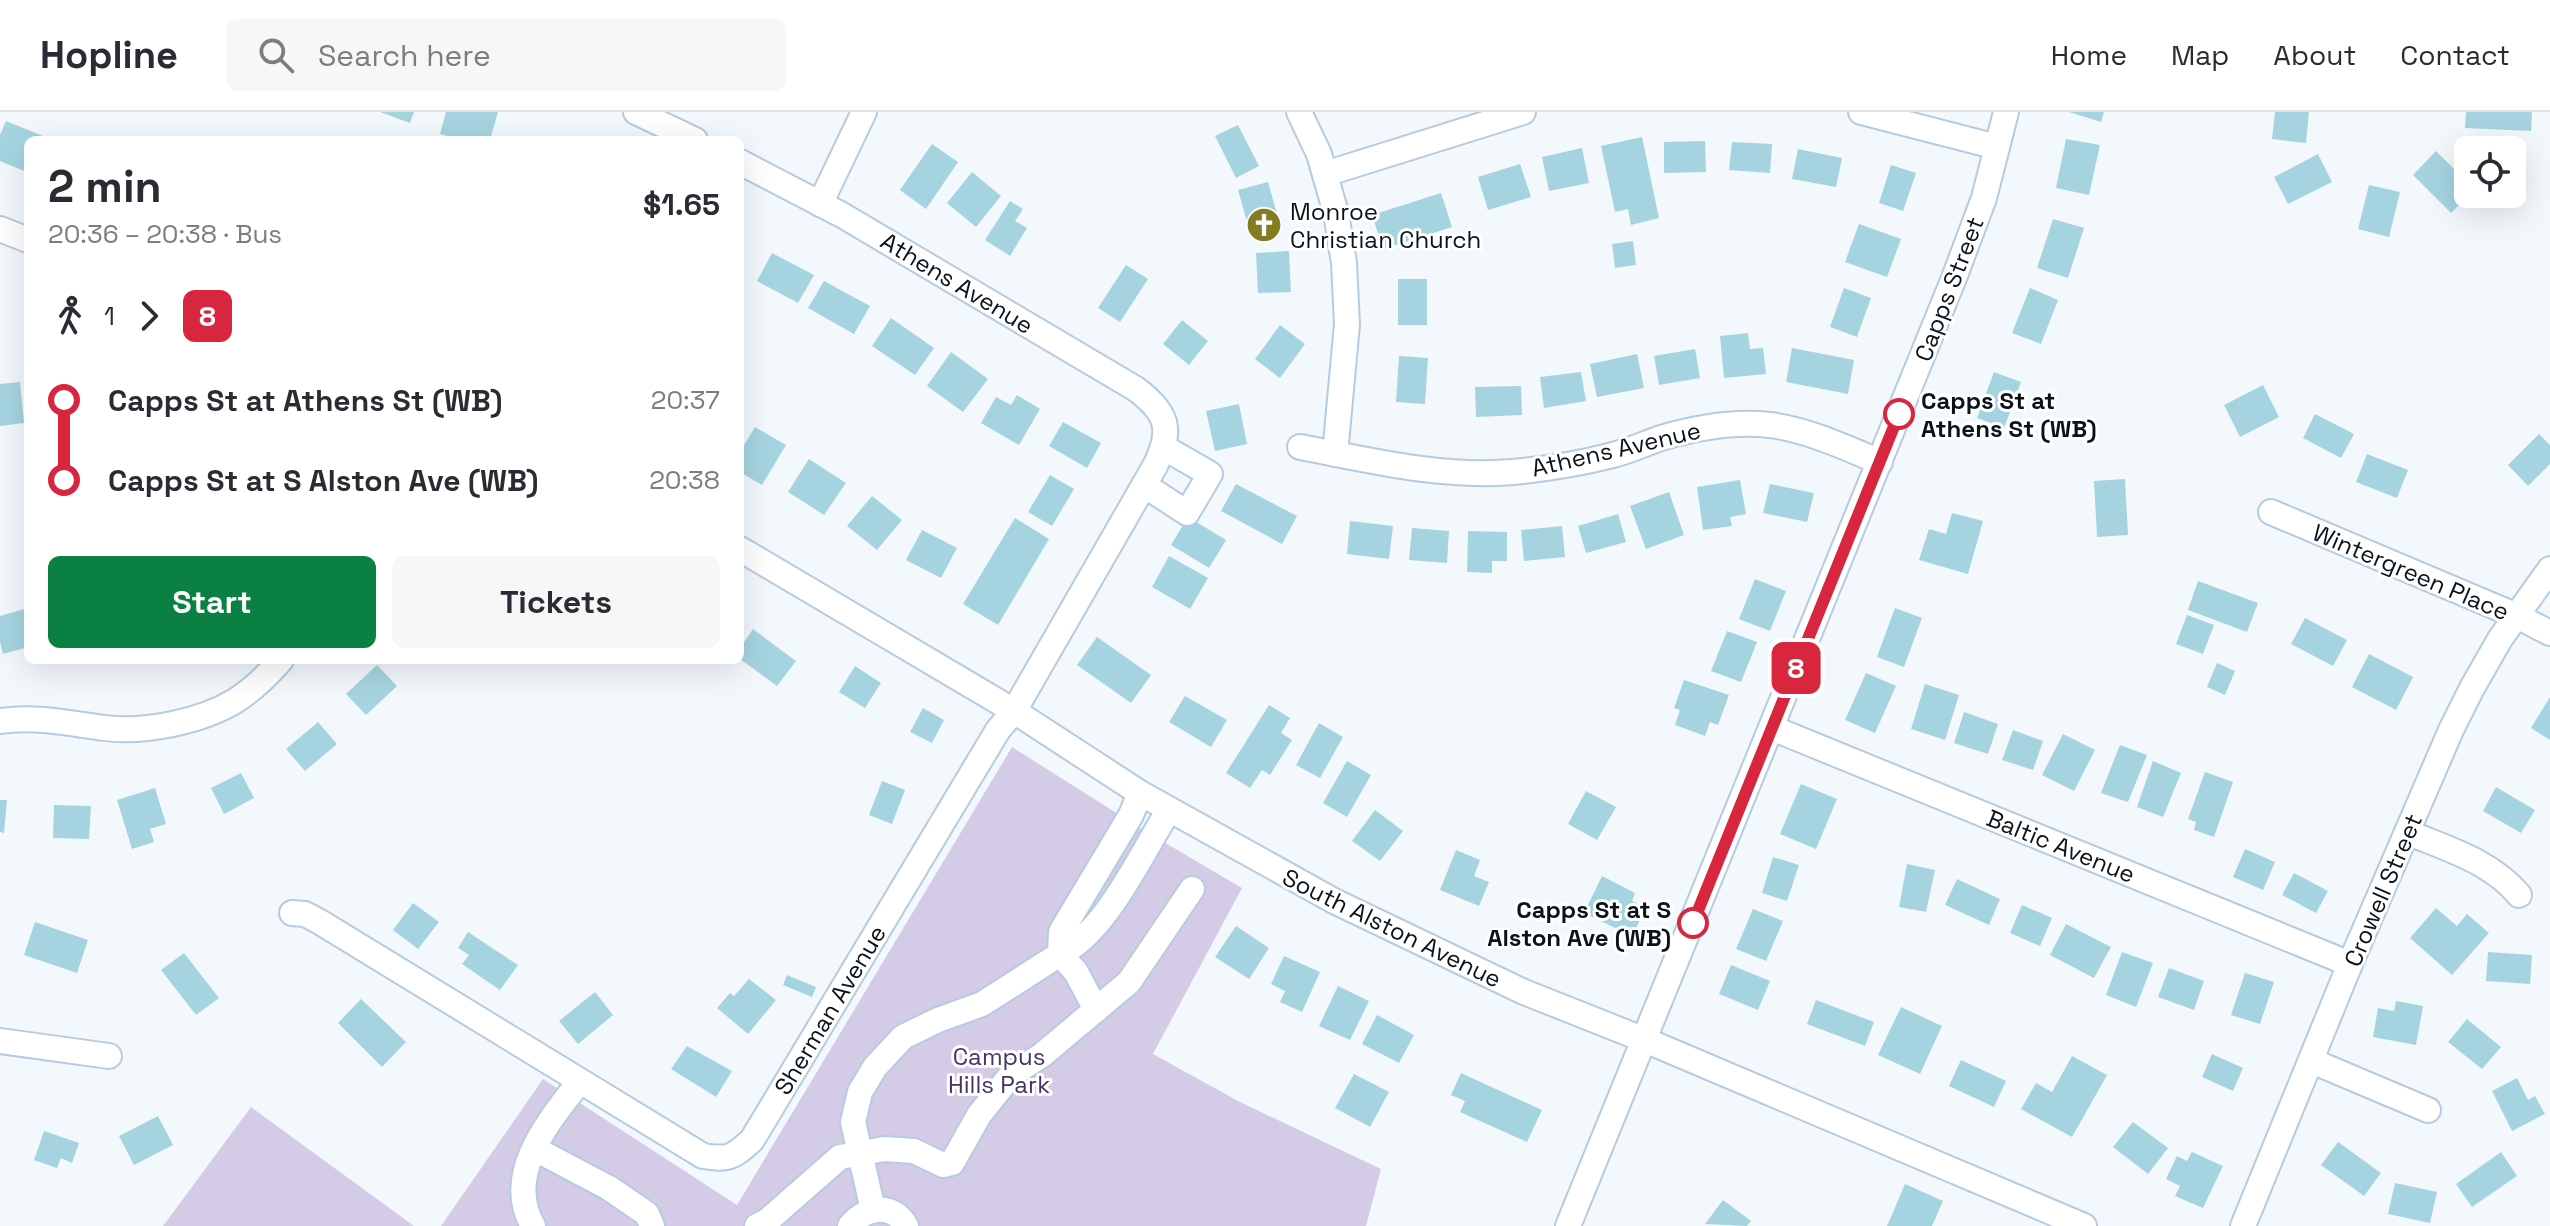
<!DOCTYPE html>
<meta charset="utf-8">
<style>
body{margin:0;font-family:"Space Grotesk",sans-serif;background:#f7f7f7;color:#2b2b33;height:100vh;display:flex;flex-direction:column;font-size:30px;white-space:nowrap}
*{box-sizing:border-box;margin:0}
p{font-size:26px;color:#7c7c81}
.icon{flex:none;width:44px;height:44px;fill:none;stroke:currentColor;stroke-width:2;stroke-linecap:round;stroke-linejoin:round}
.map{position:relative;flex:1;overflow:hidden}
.sheet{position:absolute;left:24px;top:24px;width:720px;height:528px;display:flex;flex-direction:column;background:#fff;border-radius:12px;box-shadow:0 8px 32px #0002}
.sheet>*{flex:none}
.badge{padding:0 16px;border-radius:12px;font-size:28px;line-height:52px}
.buttons{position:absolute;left:2454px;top:24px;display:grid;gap:16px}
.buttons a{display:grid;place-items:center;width:72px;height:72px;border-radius:12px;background:#fff;box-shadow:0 8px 32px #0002;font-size:40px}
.map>.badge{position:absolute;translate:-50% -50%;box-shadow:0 0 0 4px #fff}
.legs{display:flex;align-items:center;gap:12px;height:88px;padding:0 24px;font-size:26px}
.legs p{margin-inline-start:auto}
.summary{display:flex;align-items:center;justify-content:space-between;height:136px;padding:0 24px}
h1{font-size:44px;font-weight:700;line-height:60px}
.primary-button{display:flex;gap:16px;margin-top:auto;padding:16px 24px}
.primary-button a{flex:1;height:92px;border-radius:12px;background:#0b8043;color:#fff;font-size:32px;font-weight:700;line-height:92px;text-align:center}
.primary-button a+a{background:#f7f7f7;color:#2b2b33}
ul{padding:0 24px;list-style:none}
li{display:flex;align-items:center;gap:28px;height:80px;font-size:30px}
li i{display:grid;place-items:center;width:12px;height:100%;margin:0 10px;background:currentColor}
li i::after{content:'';width:20px;height:20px;margin:-10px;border:6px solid;border-radius:50%;background:#fff}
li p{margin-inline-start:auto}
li:first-child i{background:linear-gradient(#0000 50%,currentColor 0)}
li:last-child i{background:linear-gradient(currentColor 50%,#0000 0)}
header{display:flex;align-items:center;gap:48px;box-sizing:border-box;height:112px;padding:0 40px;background:#fff;border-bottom:2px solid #e1e1e2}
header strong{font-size:38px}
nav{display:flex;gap:44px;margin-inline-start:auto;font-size:28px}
.search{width:560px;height:72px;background:#f7f7f7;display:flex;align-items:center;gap:20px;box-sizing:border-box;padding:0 28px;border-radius:12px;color:#7c7c81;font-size:30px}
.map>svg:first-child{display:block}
</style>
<header>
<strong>Hopline</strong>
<div class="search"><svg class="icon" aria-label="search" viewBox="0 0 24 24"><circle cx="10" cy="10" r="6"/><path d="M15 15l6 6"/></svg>Search here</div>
<nav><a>Home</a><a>Map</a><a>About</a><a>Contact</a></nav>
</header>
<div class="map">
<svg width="2550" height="1114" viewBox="0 0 2550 1114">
<rect width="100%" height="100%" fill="#f3f8fd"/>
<g fill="#d4cce6">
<path d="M1012 635 1145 719 1242 776 1153 942 1238 989 1381 1057 1366 1114H441L543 967 737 1093Z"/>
<path d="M251 995 414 1114H163Z"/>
</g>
<g fill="#a5d4e0">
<path d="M380 0H414L410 11Z"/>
<path d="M446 0H498L490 28H463L440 22Z"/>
<path d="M2069 0H2104L2101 10Z"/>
<path d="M2275 0H2309L2306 31 2272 27Z"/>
<path d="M2466 0H2532L2531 19 2465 16Z"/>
<path d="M6 9 53 28H28V49L24 59 0 49V23Z"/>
<path d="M1238 13 1259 54 1236 66 1215 24Z"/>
<path d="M1642 25 1659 106 1631 113 1628 97 1615 100 1601 34Z"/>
<path d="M2066 27 2100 33 2089 83 2056 76Z"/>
<path d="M1705 29 1706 60 1664 61V30Z"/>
<path d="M1732 30 1772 32 1770 61 1729 58Z"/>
<path d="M932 32 958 50 926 97 900 78Z"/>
<path d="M1582 36 1589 71 1549 79 1542 45Z"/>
<path d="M1798 37 1842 46 1836 75 1792 67Z"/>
<path d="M2436 39 2468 71V84L2451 101 2413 63Z"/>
<path d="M2318 42 2332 70 2288 92 2274 65Z"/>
<path d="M1520 52 1531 85 1488 98 1478 65Z"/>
<path d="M1891 53 1916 61 1903 99 1879 91Z"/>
<path d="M972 60 1001 84 976 115 947 91Z"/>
<path d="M1268 70 1279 109 1249 117 1238 78Z"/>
<path d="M2369 73 2400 80 2389 125 2358 117Z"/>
<path d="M1441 81 1452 115 1383 137 1372 103Z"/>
<path d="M1010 89 1023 97 1015 109 1027 116 1010 144 985 128Z"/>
<path d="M2053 107 2084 116 2068 166 2037 156Z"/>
<path d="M1859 112 1901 127 1887 165 1845 150Z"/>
<path d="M1633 129 1636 153 1615 156 1612 132Z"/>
<path d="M1289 139 1291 180 1258 181 1256 141Z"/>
<path d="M772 141 814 163 798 191 757 169Z"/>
<path d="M1126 153 1148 167 1120 210 1098 196Z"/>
<rect x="1398" y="167" width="29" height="46"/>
<path d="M824 169 870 194 854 222 808 196Z"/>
<path d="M1844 176 1871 186 1857 225 1830 215Z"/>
<path d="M2030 176 2058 188 2041 232 2012 221Z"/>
<path d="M891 206 934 236 915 263 872 234Z"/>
<path d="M1182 208 1208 229 1189 253 1163 232Z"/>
<path d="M1280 213 1305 232 1280 266 1255 247Z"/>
<path d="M1748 221 1750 237 1763 236 1766 262 1724 266 1720 224Z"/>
<path d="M1792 236 1854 248 1848 282 1786 270Z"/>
<path d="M1695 237 1700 266 1659 273 1654 244Z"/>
<path d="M951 240 988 267 963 300 927 274Z"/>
<path d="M1637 242 1644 276 1597 285 1590 252Z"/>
<path d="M1399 244 1428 246 1425 292 1396 290Z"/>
<path d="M1581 260 1586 289 1544 296 1540 265Z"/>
<path d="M1994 260 2021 270 2004 316 1977 306Z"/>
<path d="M20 270 24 311 0 314V272Z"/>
<path d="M2263 273 2279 305 2240 325 2224 293Z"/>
<path d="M1521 274 1522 303 1476 305 1475 275Z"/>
<path d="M1017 283 1040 297 1019 333 981 311 996 285 1011 293Z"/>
<path d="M1239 292 1247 332 1215 339 1206 299Z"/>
<path d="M2315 302 2354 322 2341 346 2303 326Z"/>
<path d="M1063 310 1101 331 1087 356 1049 334Z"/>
<path d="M755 315 786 333 762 373 740 360V340Z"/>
<path d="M2539 322 2550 333V352L2528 374 2508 353Z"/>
<path d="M2367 342 2408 358 2397 386 2356 370Z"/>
<path d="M809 347 846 371 824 403 788 380Z"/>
<path d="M1050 363 1074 377 1052 414 1028 400Z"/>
<path d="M2125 367 2128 423 2097 425 2094 369Z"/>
<path d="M1740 368 1746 402 1730 405 1732 414 1703 418 1697 375Z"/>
<path d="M1236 372 1297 404 1282 432 1221 399Z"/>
<path d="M1770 372 1814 381 1807 410 1763 401Z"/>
<path d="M1669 380 1684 423 1646 437 1630 394Z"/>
<path d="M872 384 902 408 877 438 847 414Z"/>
<path d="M1952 401 1983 409 1968 462 1919 448 1929 417 1946 422Z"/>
<path d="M1618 402 1626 430 1586 441 1578 414Z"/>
<path d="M1188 405 1226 428 1209 456 1171 433Z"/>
<path d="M1015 406 1049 427 998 513 963 492Z"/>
<path d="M1350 409 1393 414 1389 447 1347 442Z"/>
<path d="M1562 414 1565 445 1524 449 1521 418Z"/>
<path d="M1412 416 1449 419 1447 451 1409 448Z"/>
<path d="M922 418 957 436 941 466 906 448Z"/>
<path d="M1468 419 1507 420V449H1492V461L1467 460Z"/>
<path d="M1169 444 1208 466 1190 497 1152 475Z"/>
<path d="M1755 467 1786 479 1770 519 1739 507Z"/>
<path d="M2198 469 2258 491 2247 520 2188 498Z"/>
<path d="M28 496V535L3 542 0 530V504Z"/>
<path d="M1895 496 1922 506 1904 555 1877 545Z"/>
<path d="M2187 503 2214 513 2203 542 2176 532Z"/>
<path d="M2305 506 2347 528 2333 554 2291 532Z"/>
<path d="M753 517 796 549 777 574 740 547V536Z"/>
<path d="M1727 519 1757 530 1741 570 1711 559Z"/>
<path d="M1097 525 1151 563 1131 591 1077 553Z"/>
<path d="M2369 542 2413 565 2396 598 2352 575Z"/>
<path d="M2217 551 2235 559 2225 583 2207 575Z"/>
<path d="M377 553 397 574 366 603 346 582Z"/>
<path d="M855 554 881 571 865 596 839 580Z"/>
<path d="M1866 561 1896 574 1875 621 1845 608Z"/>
<path d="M1684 568 1729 583 1718 613 1710 610 1705 624 1675 613 1680 598 1674 596Z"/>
<path d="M1925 572 1959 583 1945 628 1911 617Z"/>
<path d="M1185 584 1227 608 1211 635 1169 610Z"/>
<path d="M2550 585V628L2531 616Z"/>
<path d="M1269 593 1290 606 1281 621 1292 628 1270 663 1262 658 1250 676 1226 661Z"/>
<path d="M923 596 944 608 932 631 910 620Z"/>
<path d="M1964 600 1998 612 1988 642 1954 631Z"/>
<path d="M318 610 337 632 305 659 286 637Z"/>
<path d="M1319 611 1343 625 1320 666 1296 653Z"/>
<path d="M2013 618 2043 629 2033 658 2002 648Z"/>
<path d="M2063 622 2095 638 2074 679 2042 663Z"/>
<path d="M2120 633 2147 643 2128 690 2101 681Z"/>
<path d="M1347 649 1371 663 1347 705 1323 691Z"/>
<path d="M2153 649 2181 661 2163 705 2137 695Z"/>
<path d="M2205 660 2233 670 2214 725 2194 718 2196 710 2188 707Z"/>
<path d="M241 661 254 686 224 702 211 676Z"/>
<path d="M882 669 905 678 892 712 869 703Z"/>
<path d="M1801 672 1837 687 1816 737 1780 722Z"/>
<path d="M2496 675 2535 698 2521 721 2483 699Z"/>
<path d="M155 676 166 712 150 717 154 730 132 737 117 688Z"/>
<path d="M1586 679 1616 695 1597 728 1568 712Z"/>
<path d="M0 688H7L4 721 0 720Z"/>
<path d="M54 693 91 694 89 727 53 726Z"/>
<path d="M1375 698 1403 719 1380 749 1352 729Z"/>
<path d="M2245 737 2275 750 2263 778 2233 765Z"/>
<path d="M1456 738 1480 748 1474 764 1489 770 1479 794 1440 778Z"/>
<path d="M1773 745 1799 753 1787 789 1762 781Z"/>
<path d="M1907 752 1935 758 1926 800 1899 795Z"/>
<path d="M2294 761 2328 779 2316 801 2282 783Z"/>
<path d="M1602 764 1635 781 1632 789 1646 796 1632 824 1584 801Z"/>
<path d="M1957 767 2000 787 1989 813 1945 793Z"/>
<path d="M413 791 439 810 418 837 393 818Z"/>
<path d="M2022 793 2052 806 2040 834 2010 821Z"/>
<path d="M2436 796 2457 814 2467 802 2489 821 2452 863 2410 826Z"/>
<path d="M1753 797 1783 809 1766 849 1736 837Z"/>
<path d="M35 810 88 828 77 861 24 843Z"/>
<path d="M2066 812 2111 835 2094 866 2050 843Z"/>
<path d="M1236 814 1269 836 1249 867 1215 845Z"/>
<path d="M468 820 518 853 500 878 462 852 469 843 458 836Z"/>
<path d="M2122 840 2153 851 2136 895 2106 883Z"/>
<path d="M2488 840 2532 843 2530 872 2486 869Z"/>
<path d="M184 841 219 886 196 903 161 858Z"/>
<path d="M1284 844 1320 860 1302 900 1280 890 1285 879 1271 872Z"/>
<path d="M1731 853 1770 869 1758 898 1719 882Z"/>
<path d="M2169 856 2204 869 2194 898 2158 885Z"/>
<path d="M2245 861 2274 870 2260 912 2231 903Z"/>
<path d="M787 863 816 875 812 885 783 873Z"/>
<path d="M749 867 776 888 748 922 717 896 730 881 734 884Z"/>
<path d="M1338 874 1369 889 1350 928 1319 914Z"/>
<path d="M595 880 613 903 578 932 559 909Z"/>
<path d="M361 887 406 930 382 955 338 911Z"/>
<path d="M1816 888 1874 910 1865 934 1807 912Z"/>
<path d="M2396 889 2423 894 2416 933 2373 925 2378 896 2394 899Z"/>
<path d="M1901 895 1942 914 1920 962 1878 943Z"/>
<path d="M1377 903 1414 923 1399 951 1362 932Z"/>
<path d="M2467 907 2501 935 2482 957 2448 930Z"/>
<path d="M687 934 732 959 716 985 671 957Z"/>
<path d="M2212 942 2243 956 2233 979 2202 965Z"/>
<path d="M2072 944 2107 963 2072 1025 2021 997 2036 971 2052 980Z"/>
<path d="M1961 948 2006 969 1994 995 1949 974Z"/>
<path d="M1461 961 1542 998 1527 1030 1460 1000 1465 989 1451 983Z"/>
<path d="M1354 962 1389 980 1370 1015 1335 996Z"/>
<path d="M2517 966 2528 988 2535 984 2545 1002 2512 1019 2492 979Z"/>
<path d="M158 1004 173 1033 134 1053 119 1024Z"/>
<path d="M2133 1010 2168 1036 2148 1062 2113 1035Z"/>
<path d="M44 1019 79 1031 72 1051 61 1046 57 1056 34 1048Z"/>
<path d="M2338 1030 2381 1061 2364 1084 2321 1053Z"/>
<path d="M2192 1040 2223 1054 2203 1096 2175 1084 2180 1074 2166 1067 2177 1044 2187 1049Z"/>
<path d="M2501 1040 2517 1064 2472 1095 2456 1072Z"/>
<path d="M2395 1071 2437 1080 2430 1111 2388 1102Z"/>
<path d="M1905 1072 1943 1089 1932 1114H1887Z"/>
<path d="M1723 1088 1751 1109 1747 1114 1705 1112Z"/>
</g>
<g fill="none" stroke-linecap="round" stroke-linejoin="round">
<defs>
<g id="minor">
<path d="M636 0 695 28"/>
<path d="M1299 0 1319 42 1336 101 1344 151 1347 212 1335 342"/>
<path d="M1861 0 1997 35"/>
<path d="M1325 62 1523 0"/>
<path d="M820 92 864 0"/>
<path d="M0 117 28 128"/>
<path d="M1300 335C1370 348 1440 366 1512 360 1545 357 1578 352 1609 344 1627 340 1644 332 1661 326 1695 316 1734 309 1770 313 1808 318 1844 335 1880 350"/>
<path d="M1144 373 1187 401 1210 362 1163 335"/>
<path d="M2271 400 2517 504 2550 521"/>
<path d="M740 437 1014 599 1140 681 1334 789 1524 880 1645 928 2084 1114"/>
<path d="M0 609C36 604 68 611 104 616 144 621 200 610 235 589 252 578 268 563 281 548"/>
<path d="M1772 616 2350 852"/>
<path d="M2407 720C2447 737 2491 749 2519 783"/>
<path d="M292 801 305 802 320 810 703 1044C729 1048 732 1046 752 1028L998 618 1014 599 1155 354C1173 318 1168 301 1136 277L842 103 740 50"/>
<path d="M1096 898 1076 860 1060 842 1061 820 1131 703 1140 681"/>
<path d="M0 929 109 944"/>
<path d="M2312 949 2428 998"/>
<path d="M535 1037 609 1076 647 1102 652 1114"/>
<path d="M873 1098 853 1010 860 980 875 955 903 925 938 908 982 892 1060 842C1106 821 1142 740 1169 698"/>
<path d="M533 1114C503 1062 549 1009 580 969"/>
<path d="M757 1114 767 1109 840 1045 884 1037 914 1039 943 1053 952 1051 979 1003 1011 963 1042 943 1129 870 1192 777"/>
<path d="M850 1114C865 1095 893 1090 906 1114"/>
<path d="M1568 1114 1954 166 1984 86 2006 0"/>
<path d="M2243 1114 2350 852 2451 618 2472 576 2500 527 2550 457"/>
</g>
</defs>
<use href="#minor" stroke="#b4cce1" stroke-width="28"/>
<use href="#minor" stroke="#fff" stroke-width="24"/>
</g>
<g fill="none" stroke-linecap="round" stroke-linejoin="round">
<defs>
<path id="line-1" d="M1693 811 1899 302"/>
</defs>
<use href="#line-1" stroke="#fff" stroke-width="18"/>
<use href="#line-1" stroke="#d7263d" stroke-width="12"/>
</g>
<defs>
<symbol id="church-disc" viewBox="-11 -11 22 22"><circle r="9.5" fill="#857b21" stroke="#fff"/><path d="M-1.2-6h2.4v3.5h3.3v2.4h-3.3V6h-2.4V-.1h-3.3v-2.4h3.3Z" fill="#fff"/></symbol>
</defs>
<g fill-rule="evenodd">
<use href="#church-disc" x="1244" y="93" width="40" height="40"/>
</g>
<g fill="#fff" stroke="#d7263d" stroke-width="4">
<circle cx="1899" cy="302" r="14"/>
<circle cx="1693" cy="811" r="14"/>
</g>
<g text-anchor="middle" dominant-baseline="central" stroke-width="6" stroke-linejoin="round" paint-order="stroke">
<g font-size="24" fill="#0a131a" stroke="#fff" text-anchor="start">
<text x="1290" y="99">Monroe<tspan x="1290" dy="28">Christian Church</tspan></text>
</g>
<g font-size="24" fill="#0a131a" stroke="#fff">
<text transform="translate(957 171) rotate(31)">Athens Avenue</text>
<text transform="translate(1949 177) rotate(-69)">Capps Street</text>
<text transform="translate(1616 337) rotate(-13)">Athens Avenue</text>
<text transform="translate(2411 460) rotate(23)">Wintergreen Place</text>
<text transform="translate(2061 734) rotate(22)">Baltic Avenue</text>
<text transform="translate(2383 778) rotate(-67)">Crowell Street</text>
<text transform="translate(1392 816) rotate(26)">South Alston Avenue</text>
<text transform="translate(830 898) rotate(-59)">Sherman Avenue</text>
</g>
<g font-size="24" font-weight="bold" fill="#0a131a" stroke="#fff" text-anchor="start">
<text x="1921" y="288">Capps St at<tspan x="1921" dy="28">Athens St (WB)</tspan></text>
<text x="1671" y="797" text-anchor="end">Capps St at S<tspan x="1671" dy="28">Alston Ave (WB)</tspan></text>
</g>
<g font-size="24" fill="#453463" stroke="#fff">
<text x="999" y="944">Campus<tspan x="999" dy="28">Hills Park</tspan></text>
</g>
</g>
</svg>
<div class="buttons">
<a><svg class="icon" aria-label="locate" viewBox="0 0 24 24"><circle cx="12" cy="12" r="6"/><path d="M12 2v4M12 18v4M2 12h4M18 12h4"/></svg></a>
</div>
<b class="badge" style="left:1796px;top:556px;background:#d7263d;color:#fff">8</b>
<section class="sheet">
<div class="summary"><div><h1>2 min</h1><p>20:36 – 20:38 · Bus</p></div><b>$1.65</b></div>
<div class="legs"><svg class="icon" aria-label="walk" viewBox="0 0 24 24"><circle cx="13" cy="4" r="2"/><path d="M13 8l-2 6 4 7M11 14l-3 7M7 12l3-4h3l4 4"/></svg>1<svg class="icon" aria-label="forward" viewBox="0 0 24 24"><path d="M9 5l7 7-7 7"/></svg><b class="badge" style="background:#d7263d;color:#fff">8</b></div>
<ul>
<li><i style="color:#d7263d"></i><b>Capps St at Athens St (WB)</b><p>20:37</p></li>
<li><i style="color:#d7263d"></i><b>Capps St at S Alston Ave (WB)</b><p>20:38</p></li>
</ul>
<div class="primary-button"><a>Start</a><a>Tickets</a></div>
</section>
</div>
